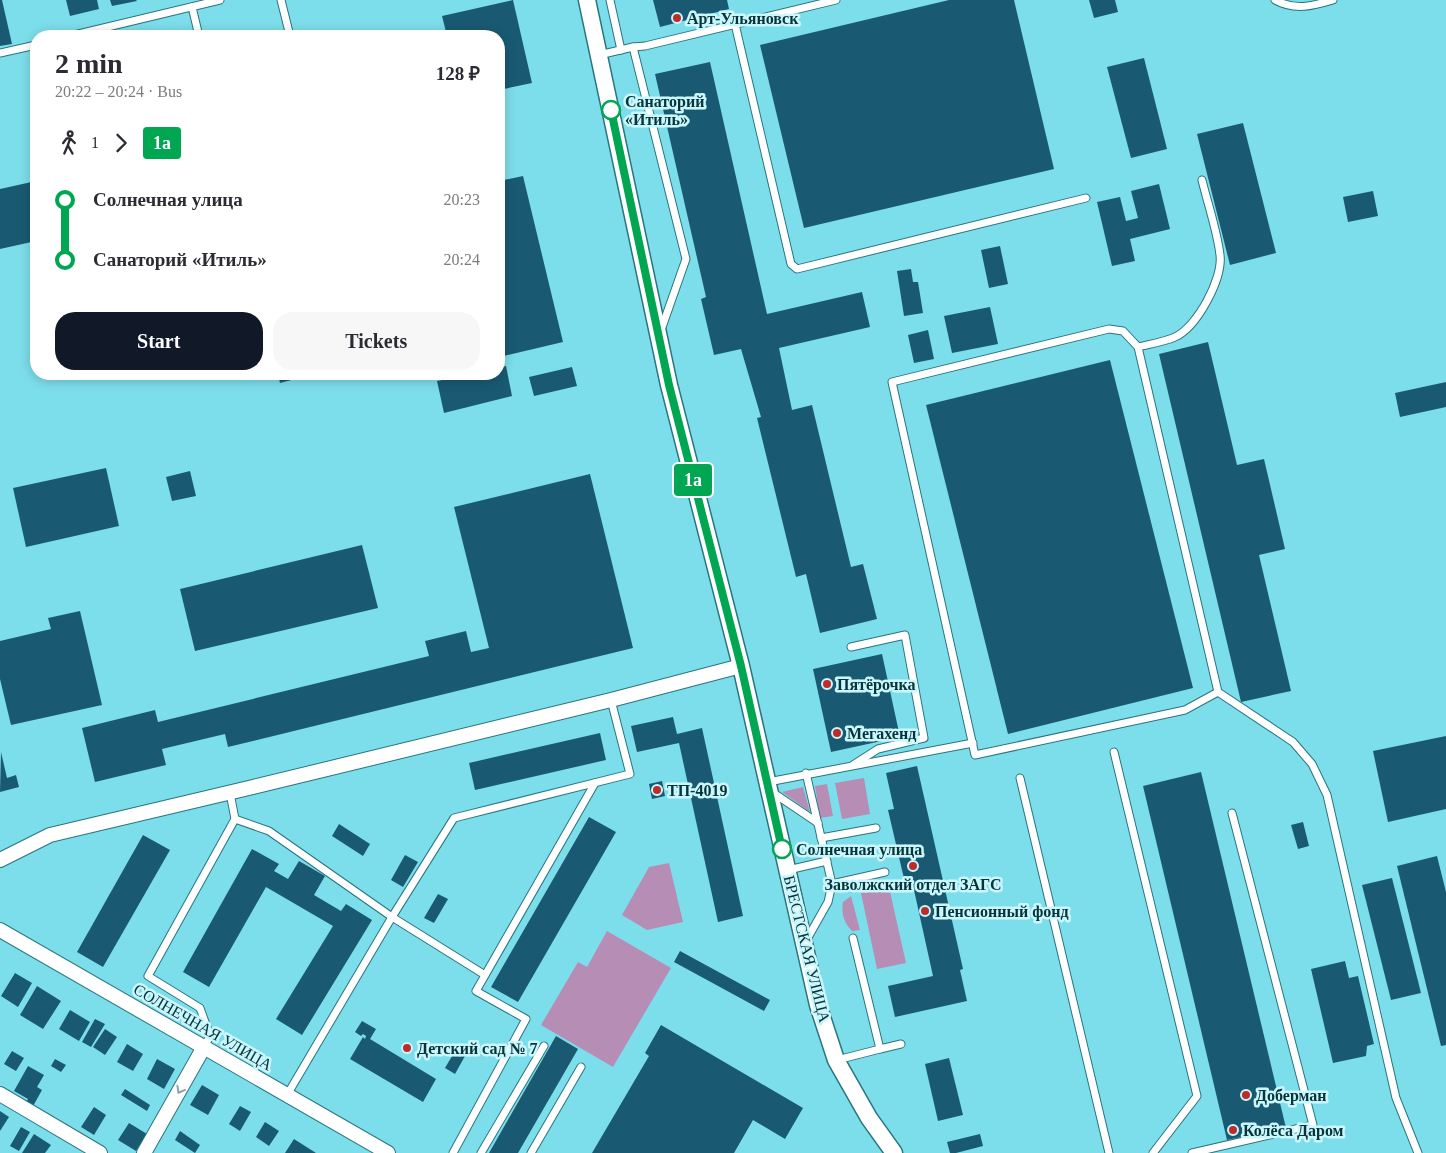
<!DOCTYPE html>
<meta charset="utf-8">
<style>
body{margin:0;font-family:"Times New Roman",serif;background:#f7f7f7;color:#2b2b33;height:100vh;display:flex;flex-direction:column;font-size:19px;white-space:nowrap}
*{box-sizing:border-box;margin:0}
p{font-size:16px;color:#7c7c81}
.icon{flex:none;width:28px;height:28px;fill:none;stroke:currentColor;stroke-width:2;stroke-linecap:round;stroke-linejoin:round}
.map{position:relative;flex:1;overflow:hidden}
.side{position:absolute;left:30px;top:30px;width:475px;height:350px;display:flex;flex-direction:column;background:#fff;border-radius:20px;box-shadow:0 2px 12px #0003}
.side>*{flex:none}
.badge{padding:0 10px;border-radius:4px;font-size:18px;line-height:32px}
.map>.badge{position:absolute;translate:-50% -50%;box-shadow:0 0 0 2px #fff}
.legs{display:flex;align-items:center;gap:8px;height:55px;padding:0 25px;font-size:16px}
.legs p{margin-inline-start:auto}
.head{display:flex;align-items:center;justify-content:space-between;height:85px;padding:0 25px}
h1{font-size:28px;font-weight:600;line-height:38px}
.primary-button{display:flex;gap:10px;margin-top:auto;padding:10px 25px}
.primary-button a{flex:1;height:58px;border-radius:20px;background:#111827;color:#fff;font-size:20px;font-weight:600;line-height:58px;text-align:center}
.primary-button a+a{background:#f7f7f7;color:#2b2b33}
ul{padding:0 25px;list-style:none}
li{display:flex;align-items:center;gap:18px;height:60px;font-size:19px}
li i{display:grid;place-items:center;width:8px;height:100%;margin:0 6px;background:currentColor}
li i::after{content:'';width:12px;height:12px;margin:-6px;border:4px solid;border-radius:50%;background:#fff}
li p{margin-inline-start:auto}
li:first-child i{background:linear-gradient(#0000 50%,currentColor 0)}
li:last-child i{background:linear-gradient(currentColor 50%,#0000 0)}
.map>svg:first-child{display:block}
</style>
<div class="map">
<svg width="1446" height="1153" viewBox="0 0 1446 1153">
<rect width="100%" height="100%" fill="#7ddeeb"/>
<g fill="#b68eb5">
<path d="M864 778 870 814 842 819 835 783Z"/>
<path d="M827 784 833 816 820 818 815 786Z"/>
<path d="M803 787 810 812 782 792Z"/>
<path d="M669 863 683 922 647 930 622 915 649 867Z"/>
<path d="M889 887 906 963 877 969 861 893Z"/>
<path d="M851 896 860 930 852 931C844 923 841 914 843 902Z"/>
<path d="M607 931 671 968 613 1067 541 1025 578 962 587 967Z"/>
</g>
<g fill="#195a72">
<path d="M0 0H2L12 44 0 46Z"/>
<path d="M66 0H97L99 9 70 16Z"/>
<path d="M110 0H136L137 1 112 6Z"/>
<path d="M513 0 532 83 499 90V36H447L442 16Z"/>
<path d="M653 0H727L729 9 660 27Z"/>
<path d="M949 0H1014L1054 169 804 228 760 45Z"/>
<path d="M1089 0H1115L1118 12 1094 18Z"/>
<path d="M182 30 183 36H157Z"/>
<path d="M1144 58 1167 149 1131 158 1107 67Z"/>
<path d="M710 62 767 314 862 292 870 327 779 348 792 410 812 405 851 567 863 564 877 619 820 633 806 574 796 577 757 418 761 417 741 349 714 355 701 299 706 297 655 74Z"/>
<path d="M1243 123 1276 253 1230 265 1197 134Z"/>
<path d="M523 176 563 342 499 357V181Z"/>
<path d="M36 181V241L0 249V189Z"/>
<path d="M1159 184 1170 229 1130 239 1135 261 1112 266 1097 202 1120 197 1126 221 1138 218 1131 191Z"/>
<path d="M1373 191 1378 216 1348 222 1343 197Z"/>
<path d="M1000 246 1008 284 989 288 981 250Z"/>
<path d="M911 269 913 282H918L923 313 904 316 897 271Z"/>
<path d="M990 307 998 344 952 353 944 316Z"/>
<path d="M928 330 934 359 914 363 908 335Z"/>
<path d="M1208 342 1237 465 1264 459 1285 549 1259 555 1291 691 1241 702 1159 354Z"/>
<path d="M1110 360 1193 688 1008 734 926 405Z"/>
<path d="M506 366 512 396 444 413 437 381 471 374H499V368Z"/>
<path d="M572 367 577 386 534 396 529 377Z"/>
<path d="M278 374H314L280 383Z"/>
<path d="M1446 382V407L1400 417 1395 393Z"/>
<path d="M106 468 119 526 26 547 13 488Z"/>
<path d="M190 471 196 496 172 501 166 477Z"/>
<path d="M590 474 633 648 228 747 225 734 162 749 166 765 95 782 82 728 155 710 158 722 429 656 425 641 466 631 471 652 489 648 454 507Z"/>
<path d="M362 545 378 608 195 651 180 589Z"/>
<path d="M80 611 102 705 11 725 0 679V641L51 629 48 618Z"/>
<path d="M882 654 900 737 831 752 813 669Z"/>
<path d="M673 717 677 734 702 728 743 916 718 922 679 743 637 752 631 726Z"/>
<path d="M600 733 606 760 475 790 469 763Z"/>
<path d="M1446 736V809L1388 822 1373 751Z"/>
<path d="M1 752 7 778 16 775 19 787 0 792Z"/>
<path d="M917 766 963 969 960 970 967 1001 895 1017 888 986 933 976 912 881 905 883 888 810 894 809 886 773Z"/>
<path d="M1201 772 1286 1128 1227 1140 1143 786Z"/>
<path d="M662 781 665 796 652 799 649 784Z"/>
<path d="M589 817 616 832 518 1002 491 987Z"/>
<path d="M1303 822 1309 846 1298 849 1291 825Z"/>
<path d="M339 824 370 844 363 856 332 836Z"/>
<path d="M143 835 170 850 103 967 77 952Z"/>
<path d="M252 849 279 864 274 871 288 879 299 861 325 876 314 895 341 911 346 904 372 920 302 1035 276 1019 333 926 266 887 209 987 183 972Z"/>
<path d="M405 855 418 862 403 887 391 880Z"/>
<path d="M1437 856 1446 892V1045L1441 1046 1397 866Z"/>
<path d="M1392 878 1421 993 1391 1000 1362 885Z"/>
<path d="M438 894 448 899 434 923 424 918Z"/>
<path d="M680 951 770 1000 764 1011 674 962Z"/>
<path d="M1345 961 1349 978 1358 976 1374 1044 1367 1046 1366 1056 1333 1063 1311 969Z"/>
<path d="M15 973 32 983 18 1007 1 996Z"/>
<path d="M37 986 61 1001 43 1029 20 1015Z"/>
<path d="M70 1010 90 1022 79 1041 59 1029Z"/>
<path d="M95 1019 105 1024 91 1047 82 1042Z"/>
<path d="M362 1021 376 1029 370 1039 436 1079 423 1102 350 1059 363 1037 365 1039 366 1036 363 1034 361 1036 355 1032Z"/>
<path d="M661 1025 803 1108 785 1139 753 1120 734 1153H592L649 1056 645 1053Z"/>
<path d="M105 1029 117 1037 105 1055 93 1047Z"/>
<path d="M556 1036 578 1049 518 1153H489Z"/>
<path d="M127 1044 143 1054 133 1071 117 1062Z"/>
<path d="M12 1051 24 1058 16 1071 4 1064Z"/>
<path d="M455 1051 465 1056 455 1074 445 1068Z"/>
<path d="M949 1058 963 1115 938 1121 925 1064Z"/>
<path d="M55 1059 66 1065 61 1072 51 1066Z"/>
<path d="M157 1059 175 1069 164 1089 147 1079Z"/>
<path d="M28 1066 44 1075 37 1087 42 1090 32 1108 25 1104 28 1099 14 1091Z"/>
<path d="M202 1085 219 1095 208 1115 190 1105Z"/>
<path d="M125 1089 150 1105 147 1111 121 1095Z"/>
<path d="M240 1106 251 1112 240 1131 229 1124Z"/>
<path d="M94 1107 106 1115 94 1135 81 1127Z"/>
<path d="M0 1111 9 1117 0 1131Z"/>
<path d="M265 1122 279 1131 269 1146 256 1137Z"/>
<path d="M129 1123 147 1134 136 1151 118 1140Z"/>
<path d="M21 1127 30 1132 19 1151 10 1146Z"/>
<path d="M180 1131 200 1145 195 1153 175 1140Z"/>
<path d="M34 1134 51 1145 45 1153H22Z"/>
<path d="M980 1134 983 1146 956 1153H950L947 1142Z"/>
<path d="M294 1139 316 1153H285Z"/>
</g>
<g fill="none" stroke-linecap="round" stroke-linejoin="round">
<defs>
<g id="service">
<path d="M281 0 290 36"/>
<path d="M610 0 621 50"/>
<path d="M1275 0C1295 11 1313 6 1333 0"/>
<path d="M192 7 199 36"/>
<path d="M735 24 791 264 797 269 1086 198"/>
<path d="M70 36 220 0"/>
<path d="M633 47 686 259 661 330"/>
<path d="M0 53 36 45"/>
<path d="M599 55 633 47 645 46 836 0"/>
<path d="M1138 347C1150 344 1164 342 1175 337 1197 327 1223 279 1220 255 1217 230 1208 205 1202 180"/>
<path d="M851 647 905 635 924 738 878 749 853 765"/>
<path d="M1218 692 1138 347 1123 331 1109 329 892 382 975 755 1185 710 1218 692 1293 742 1312 764 1327 795 1396 1098 1418 1153"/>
<path d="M1114 752 1197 1096 1153 1153"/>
<path d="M1020 778 1109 1153"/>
<path d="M768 782 973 743"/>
<path d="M772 792 818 823"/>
<path d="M230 793 235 819"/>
<path d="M821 838 876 828"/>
<path d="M788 870 827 861"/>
<path d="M832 884 885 872"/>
<path d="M806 941 828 902 832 884 806 773"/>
<path d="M204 1047 210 1036 200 1008 148 976 235 819 269 831 392 917 485 975"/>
<path d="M880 1049 901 1044"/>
<path d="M837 1060 880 1049 853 938"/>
<path d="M287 1095 392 917 454 818 630 774 611 700"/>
<path d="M453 1153 526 1019 476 991 595 783"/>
<path d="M481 1153 544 1046"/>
<path d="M531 1153 581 1067"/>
<path d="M1192 1153 1313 1125 1232 813"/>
</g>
<g id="minor">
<path d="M0 860 50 835 253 787 611 700 741 666"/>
<path d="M0 930 388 1153"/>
<path d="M0 1094 100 1153"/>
<path d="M144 1153 204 1047"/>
</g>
<path id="tertiary" d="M587 0 669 385 741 666 818 1005 836 1060 869 1118 894 1153"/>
</defs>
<use href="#service" stroke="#28757e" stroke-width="9"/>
<use href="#minor" stroke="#28757e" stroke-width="16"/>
<use href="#tertiary" stroke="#28757e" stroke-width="19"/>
<use href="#service" stroke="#fff" stroke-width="7"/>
<use href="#minor" stroke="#fff" stroke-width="14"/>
<use href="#tertiary" stroke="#fff" stroke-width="16"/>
</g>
<defs><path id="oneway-chevron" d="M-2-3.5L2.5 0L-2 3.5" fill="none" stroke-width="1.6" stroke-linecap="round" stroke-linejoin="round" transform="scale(1.25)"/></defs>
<use stroke="#8fa4a6" href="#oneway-chevron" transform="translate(180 1090) rotate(119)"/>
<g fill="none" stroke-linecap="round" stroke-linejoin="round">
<defs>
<path id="line-1" d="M611 110 669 385 741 666 782 849"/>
</defs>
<use href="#line-1" stroke="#fff" stroke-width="11"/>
<use href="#line-1" stroke="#00a651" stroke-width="8"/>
</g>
<g fill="#bc2d2a" stroke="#caf7fd" stroke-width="2">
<circle cx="677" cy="18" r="5"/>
<circle cx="827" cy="684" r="5"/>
<circle cx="837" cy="733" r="5"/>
<circle cx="657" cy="790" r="5"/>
<circle cx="913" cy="866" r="5"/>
<circle cx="925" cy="911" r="5"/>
<circle cx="407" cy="1048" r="5"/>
<circle cx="1246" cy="1095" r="5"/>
<circle cx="1233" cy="1130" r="5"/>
</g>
<g fill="#fff" stroke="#00a651" stroke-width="2.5">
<circle cx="611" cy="110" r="9"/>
<circle cx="782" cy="849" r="9"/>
</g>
<g text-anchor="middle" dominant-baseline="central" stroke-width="5" stroke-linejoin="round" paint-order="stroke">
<g font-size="16" font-weight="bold" fill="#073439" stroke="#caf7fd" text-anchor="start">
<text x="687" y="18">Арт-Ульяновск</text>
<text x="837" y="684">Пятёрочка</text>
<text x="847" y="733">Мегахенд</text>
<text x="667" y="790">ТП-4019</text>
<text x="913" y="884" text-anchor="middle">Заволжский отдел ЗАГС</text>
<text x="935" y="911">Пенсионный фонд</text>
<text x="417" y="1048">Детский сад № 7</text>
<text x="1256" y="1095">Доберман</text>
<text x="1243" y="1130">Колёса Даром</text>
</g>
<g font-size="16" font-weight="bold" fill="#073439" stroke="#caf7fd" text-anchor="start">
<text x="625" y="101">Санаторий<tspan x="625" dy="18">«Итиль»</tspan></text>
<text x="796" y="849">Солнечная улица</text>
</g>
<g font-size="16" fill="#073439" stroke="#caf7fd">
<text transform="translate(807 949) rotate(76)">БРЕСТСКАЯ УЛИЦА</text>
<text transform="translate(203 1027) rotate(30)">СОЛНЕЧНАЯ УЛИЦА</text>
</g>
</g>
</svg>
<b class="badge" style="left:693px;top:480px;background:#00a651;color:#fff">1а</b>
<section class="side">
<div class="head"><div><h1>2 min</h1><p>20:22 – 20:24 · Bus</p></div><b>128 ₽</b></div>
<div class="legs"><svg class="icon" aria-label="walk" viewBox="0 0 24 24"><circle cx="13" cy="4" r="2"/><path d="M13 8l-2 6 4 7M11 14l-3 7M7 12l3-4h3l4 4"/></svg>1<svg class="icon" aria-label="forward" viewBox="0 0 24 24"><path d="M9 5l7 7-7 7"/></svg><b class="badge" style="background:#00a651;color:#fff">1а</b></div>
<ul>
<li><i style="color:#00a651"></i><b>Солнечная улица</b><p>20:23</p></li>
<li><i style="color:#00a651"></i><b>Санаторий «Итиль»</b><p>20:24</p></li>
</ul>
<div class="primary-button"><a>Start</a><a>Tickets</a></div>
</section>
</div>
